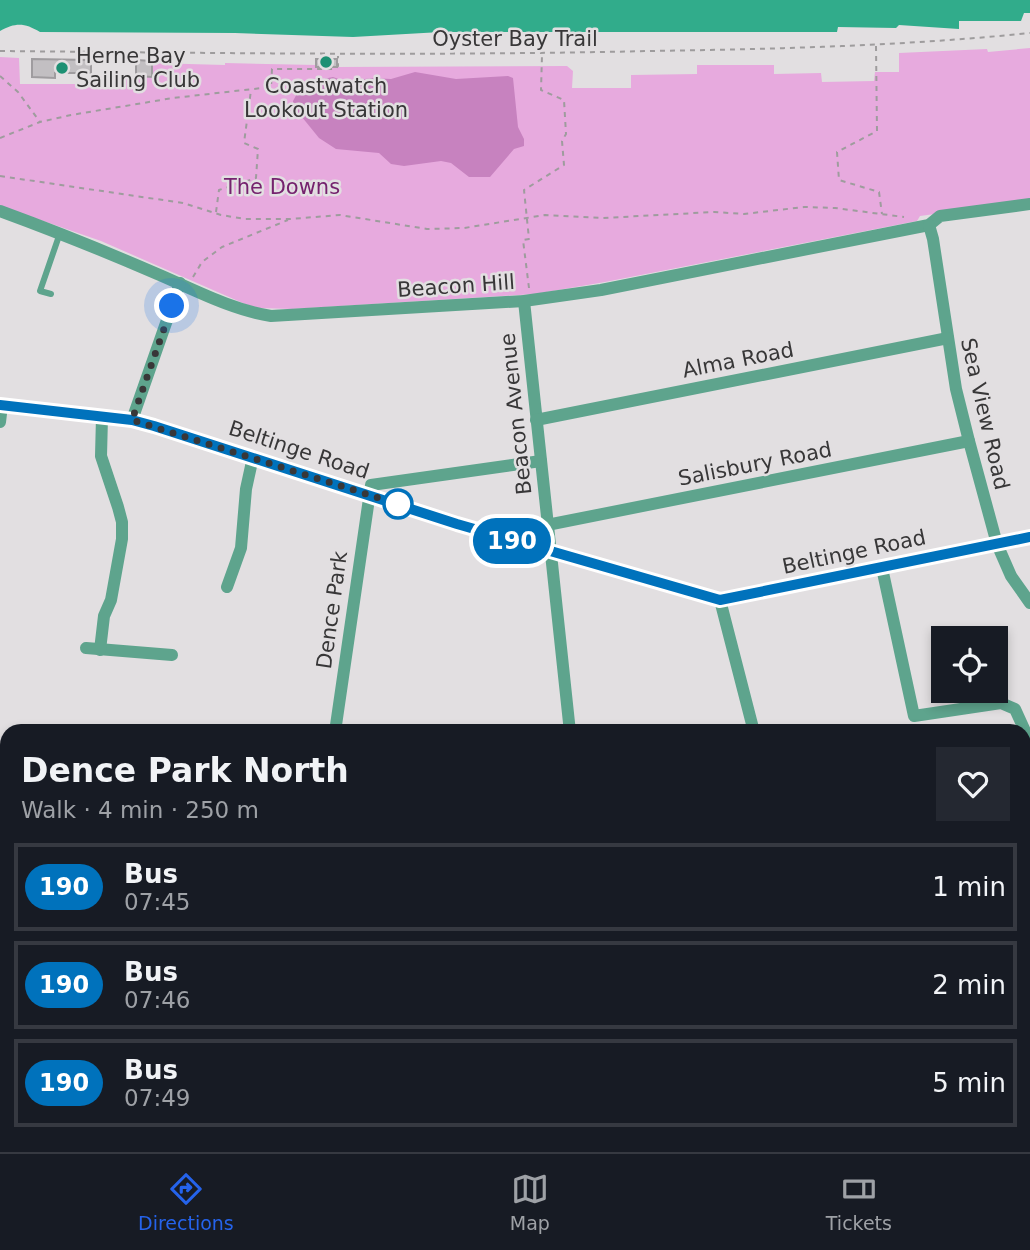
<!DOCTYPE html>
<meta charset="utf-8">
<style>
body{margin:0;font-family:"DejaVu Sans",sans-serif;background:#242831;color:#f1f3f6;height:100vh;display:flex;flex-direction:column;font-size:26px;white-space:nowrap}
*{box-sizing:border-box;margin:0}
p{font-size:23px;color:#9ea1a6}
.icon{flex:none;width:38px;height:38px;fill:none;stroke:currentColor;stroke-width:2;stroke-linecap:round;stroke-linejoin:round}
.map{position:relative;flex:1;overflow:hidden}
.panel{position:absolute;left:0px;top:724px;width:1031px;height:429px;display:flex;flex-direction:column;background:#171b24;border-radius:21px 21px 0 0;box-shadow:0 4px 10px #0003}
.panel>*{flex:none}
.badge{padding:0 14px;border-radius:23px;font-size:24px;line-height:46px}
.buttons{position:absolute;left:931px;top:626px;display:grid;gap:14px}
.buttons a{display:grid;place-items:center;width:77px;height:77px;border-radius:0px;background:#171b24;box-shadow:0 4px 10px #0003;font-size:35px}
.you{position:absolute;width:35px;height:35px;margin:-18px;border:5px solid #fff;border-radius:50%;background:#1a73e8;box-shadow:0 0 0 10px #1a73e833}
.map>.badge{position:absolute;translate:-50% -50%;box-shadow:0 0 0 4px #fff}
.round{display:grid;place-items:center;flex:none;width:74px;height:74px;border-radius:0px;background:#242831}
.overview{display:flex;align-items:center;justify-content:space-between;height:119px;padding:0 21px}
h1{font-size:33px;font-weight:800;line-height:52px}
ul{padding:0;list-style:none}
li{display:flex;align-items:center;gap:21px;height:88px;margin:0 14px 10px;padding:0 7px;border:4px solid #363941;border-radius:0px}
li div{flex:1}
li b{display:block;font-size:26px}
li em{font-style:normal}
li .badge{min-width:77px;font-weight:700;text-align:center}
.menu{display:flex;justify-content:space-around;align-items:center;height:98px;border-top:2px solid #363941;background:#171b24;font-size:19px;color:#9ea1a6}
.menu a{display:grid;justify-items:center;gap:4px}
.menu .current{color:#2563eb}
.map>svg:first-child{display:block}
</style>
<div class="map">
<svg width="1030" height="1152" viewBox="0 0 1030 1152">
<rect width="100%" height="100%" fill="#e2dfe1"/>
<path fill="#e7aade" d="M1030 48V201L920 216 917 221 605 282 535 294 292 309 259 308 245 304 101 241 0 206V57L19 58 20 84H94V79L99 76 151 77 152 63 225 65V63L316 65V67H337L567 66 573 71 572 88H631V75L697 74V65H774V74L821 73 822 82 874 81 875 72H899V53L987 49 988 52Z"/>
<path fill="#c782bf" d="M415 72 456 79 508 76 513 78 518 127 524 139V146L514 149 490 177H469L451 163 441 161 404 166 391 164 379 153 336 149 319 138 293 106V101L299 90 314 81 333 77 347 82 371 78 391 79Z"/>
<path fill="#31ac8b" d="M0 0H1030V13H1024L1021 21H959V29L899 25 896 28 838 27 837 32H441L353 37 235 33 40 32C25 23 16 22 0 31Z"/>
<g fill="#c2bfc2" stroke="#9f9c9f" stroke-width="2">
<path d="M32 59 91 60V73H55V78L32 77Z"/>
<rect x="316" y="59" width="21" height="8"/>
<path d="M136 60 152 61V77L136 76Z"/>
</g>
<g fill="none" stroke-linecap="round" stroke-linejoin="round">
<g stroke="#9e9c9d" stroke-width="2" stroke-dasharray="5 5" stroke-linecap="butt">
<path d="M876 46 877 131 837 152 839 180 879 192 882 214"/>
<path d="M0 51C217 53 433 56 650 51 777 49 903 46 1030 33"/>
<path d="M0 76 18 92 40 122"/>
<path d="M0 138 40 122 71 115 173 98 271 87 272 69H335L338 66V56"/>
<path d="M0 176 183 203 221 215 245 219H290L340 215 427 229 464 228 545 215 603 218 714 212 744 214 804 207 835 208 904 217"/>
<path d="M216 212 219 190 256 178 258 149 244 143 251 90"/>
<path d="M193 277 202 262 222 247 288 220"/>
<path d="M529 288 523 240 529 239 524 190 564 165 562 141 566 134 564 100 541 90 542 55"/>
<path d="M887 732 905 725"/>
<path d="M623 1152 632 1146"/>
</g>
<g stroke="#5ea48d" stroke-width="6">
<path d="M51 294 40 291 60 233"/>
<path d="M324 1152 331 1146"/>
<path d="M569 1152H571"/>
<path d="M588 1152 589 1146"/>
</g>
<g stroke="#5ea48d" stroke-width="12">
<path d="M0 211C52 230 104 251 155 273 193 289 231 310 271 316L524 301 601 290 929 225 940 216 1030 204"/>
<path d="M929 225 933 239 956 389 969 441 997 544 1011 576 1030 603"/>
<path d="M524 301 570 732"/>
<path d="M132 420 180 283"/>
<path d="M536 420 948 338"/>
<path d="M0 422 2 405"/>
<path d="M547 525 969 441"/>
<path d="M882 568 914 716 1001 703 1015 709 1030 742"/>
<path d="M227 587 241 548 246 489 253 457"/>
<path d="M720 600 754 732"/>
<path d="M86 648 172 655"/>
<path d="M100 650 104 616 111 600 122 539V522L118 507 101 456 102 417"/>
<path d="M335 732 371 485 541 461"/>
<path d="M1024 1011 1030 1009"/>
<path d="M953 1146 957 1152"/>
<path d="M13 1152 15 1146"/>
<path d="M162 1152 163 1146"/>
<path d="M974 1152 979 1146"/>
</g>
<g stroke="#218167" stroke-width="14">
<path d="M0 405 132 420 154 426 457 524 720 600 1030 537"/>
<path d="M0 961H7"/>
<path d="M391 1146 397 1152"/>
</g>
</g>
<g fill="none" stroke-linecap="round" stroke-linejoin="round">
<defs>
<path id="line" d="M0 405 132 420 154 426 457 524 720 600 1030 537"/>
</defs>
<use href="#line" stroke="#fff" stroke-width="16"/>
<use href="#line" stroke="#0072bc" stroke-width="10"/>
<path stroke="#383738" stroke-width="7" stroke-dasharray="0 12.6" d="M172 306 132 420 398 504"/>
</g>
<g fill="#1d9073" stroke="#e2dfe1" stroke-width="2.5">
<circle cx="326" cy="62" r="7"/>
<circle cx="62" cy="68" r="7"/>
</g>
<circle fill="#fff" stroke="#0072bc" stroke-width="3.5" cx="398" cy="504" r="14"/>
<g text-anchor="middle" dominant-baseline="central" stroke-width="5" stroke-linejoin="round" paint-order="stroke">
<g font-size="21" fill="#383738" stroke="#e2dfe1">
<text x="515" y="39">Oyster Bay Trail</text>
<text transform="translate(456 286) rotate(-4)">Beacon Hill</text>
<text transform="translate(738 360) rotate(-11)">Alma Road</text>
<text transform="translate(516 414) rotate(-96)">Beacon Avenue</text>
<text transform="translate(985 414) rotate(77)">Sea View Road</text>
<text transform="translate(299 450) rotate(18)">Beltinge Road</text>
<text transform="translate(755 464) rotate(-11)">Salisbury Road</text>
<text transform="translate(854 552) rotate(-12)">Beltinge Road</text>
<text transform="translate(332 610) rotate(-82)">Dence Park</text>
</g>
<g font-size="21" fill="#383738" stroke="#e2dfe1" text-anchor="start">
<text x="76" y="56">Herne Bay<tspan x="76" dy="24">Sailing Club</tspan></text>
<text x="326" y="86" text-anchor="middle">Coastwatch<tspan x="326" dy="24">Lookout Station</tspan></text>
</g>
<g font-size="21" fill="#75226e" stroke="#e2dfe1">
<text x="282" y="187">The Downs</text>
</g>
</g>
</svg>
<div class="buttons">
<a><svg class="icon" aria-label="locate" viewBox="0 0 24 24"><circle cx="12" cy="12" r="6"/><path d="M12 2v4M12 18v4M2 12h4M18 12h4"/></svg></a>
</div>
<div class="you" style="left:172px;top:306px"></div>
<b class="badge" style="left:512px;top:541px;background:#0072bc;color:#fff">190</b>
<section class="panel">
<div class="overview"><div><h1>Dence Park North</h1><p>Walk · 4 min · 250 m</p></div><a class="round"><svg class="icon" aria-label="heart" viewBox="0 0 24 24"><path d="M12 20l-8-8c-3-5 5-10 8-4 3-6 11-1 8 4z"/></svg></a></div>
<ul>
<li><span class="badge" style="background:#0072bc;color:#fff">190</span><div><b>Bus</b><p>07:45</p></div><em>1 min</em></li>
<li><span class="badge" style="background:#0072bc;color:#fff">190</span><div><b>Bus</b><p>07:46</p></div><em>2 min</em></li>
<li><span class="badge" style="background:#0072bc;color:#fff">190</span><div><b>Bus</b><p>07:49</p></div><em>5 min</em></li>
</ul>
</section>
</div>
<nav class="menu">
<a class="current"><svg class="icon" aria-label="directions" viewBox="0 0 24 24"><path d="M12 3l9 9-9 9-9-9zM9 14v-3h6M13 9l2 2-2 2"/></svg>Directions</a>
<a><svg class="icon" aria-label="map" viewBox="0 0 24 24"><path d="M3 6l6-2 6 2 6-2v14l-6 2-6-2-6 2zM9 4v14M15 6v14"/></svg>Map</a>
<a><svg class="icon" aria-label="tickets" viewBox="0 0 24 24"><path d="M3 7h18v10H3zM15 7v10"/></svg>Tickets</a>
</nav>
